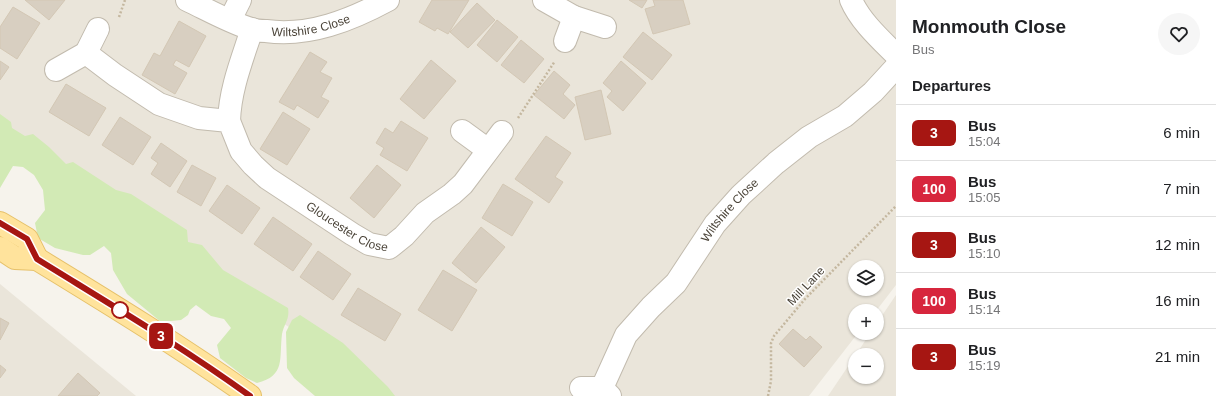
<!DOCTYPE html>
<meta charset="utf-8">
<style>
body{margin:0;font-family:Arial,sans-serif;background:#f6f6f6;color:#202124;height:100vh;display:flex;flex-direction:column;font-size:15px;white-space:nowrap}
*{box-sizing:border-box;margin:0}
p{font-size:13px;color:#757577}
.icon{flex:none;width:22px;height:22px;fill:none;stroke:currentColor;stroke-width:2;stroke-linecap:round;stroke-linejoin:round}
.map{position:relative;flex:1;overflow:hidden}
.side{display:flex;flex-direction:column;background:#fff;width:320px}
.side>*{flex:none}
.badge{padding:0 8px;border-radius:6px;font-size:14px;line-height:26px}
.buttons{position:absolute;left:848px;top:260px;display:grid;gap:8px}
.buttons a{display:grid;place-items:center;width:36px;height:36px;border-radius:50%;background:#fff;box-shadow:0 1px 3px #0004;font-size:20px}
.map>.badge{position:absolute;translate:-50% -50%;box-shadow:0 0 0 2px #fff}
h2{padding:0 16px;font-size:15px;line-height:36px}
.round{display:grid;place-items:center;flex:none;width:42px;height:42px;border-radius:21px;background:#f6f6f6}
.head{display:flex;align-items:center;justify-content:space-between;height:68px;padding:0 16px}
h1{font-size:19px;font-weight:700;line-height:30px}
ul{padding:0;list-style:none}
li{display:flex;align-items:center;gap:12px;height:56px;padding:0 16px;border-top:1px solid #e0e0e0}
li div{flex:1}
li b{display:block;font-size:15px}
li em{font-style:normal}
li .badge{min-width:44px;font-weight:700;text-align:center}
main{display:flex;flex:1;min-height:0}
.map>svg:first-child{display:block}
</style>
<main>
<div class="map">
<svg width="896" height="396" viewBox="0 0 896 396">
<rect width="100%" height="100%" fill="#f6f3ec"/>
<g fill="#eae5da" fill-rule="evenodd">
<path d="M0 0H896V285L876 311H855V333H858L809 396H391L0 132ZM855 267H877V289H855Z"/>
<path d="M0 284 136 396H0Z"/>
<path d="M896 295V396H828L855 356V377H877V355H856L870 333H877V323Z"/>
</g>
<g fill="#d2eab5">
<path d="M0 114 11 122 12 128 25 136 33 134 49 147 66 164 73 162 116 190 131 194 187 230 188 242 202 245 223 270 288 308C290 319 284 324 282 334 279 358 286 376 257 383L246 378 220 358 217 345 231 328 224 319 211 316 196 305 190 310 188 315 181 320 161 322 127 294 113 270 111 253 104 246 90 255H83L55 248 38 238 35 223 45 210 43 190 34 175 23 167 13 166 0 188Z"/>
<path d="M300 315 343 343 388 387 395 396H315L294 378 287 368 286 332 292 320Z"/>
</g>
<g fill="#d8cfc1" stroke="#d3c7b4">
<path d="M25 0H65L49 20Z"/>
<path d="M432 0H469L448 34 437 28 435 31 419 22Z"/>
<path d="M629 0H647L642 8Z"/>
<path d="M653 0H683L690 24 653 34 645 9 655 6Z"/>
<path d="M477 3 495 20 468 48 450 32Z"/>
<path d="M13 7 40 23 17 59 0 48V27Z"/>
<path d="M497 20 518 37 497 62 477 45Z"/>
<path d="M179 21 206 36 189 67 176 60 173 65 187 73 175 94 142 75 154 53 160 56Z"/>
<path d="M643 32 672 55 652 80 623 57Z"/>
<path d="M521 40 544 59 524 83 501 65Z"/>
<path d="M310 52 327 62 320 72 332 78 321 97 329 101 318 118 297 105 294 110 279 102Z"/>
<path d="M431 60 456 81 424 119 400 99Z"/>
<path d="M0 61 9 67 0 80Z"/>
<path d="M621 61 646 83 623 111 607 97 612 91 603 83Z"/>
<path d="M554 71 570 85 563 94 575 105 564 119 534 95Z"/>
<path d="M66 84 106 108 89 136 49 112Z"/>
<path d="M601 90 611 134 585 140 575 97Z"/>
<path d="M283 112 310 129 287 165 260 149Z"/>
<path d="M120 117 151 137 133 165 102 145Z"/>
<path d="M401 121 428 138 407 171 380 155 384 148 376 143 385 128 393 133Z"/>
<path d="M546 136 571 153 555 177 563 182 549 203 515 179Z"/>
<path d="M161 143 187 161 170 187 151 174 158 163 151 158Z"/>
<path d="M192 165 216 178 201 206 177 192Z"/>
<path d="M377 165 401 185 374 218 350 198Z"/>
<path d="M503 184 533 202 512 236 482 218Z"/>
<path d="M227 185 260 208 242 234 209 211Z"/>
<path d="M273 217 312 244 293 271 254 244Z"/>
<path d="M481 227 505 247 476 283 452 263Z"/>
<path d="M318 251 351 274 333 300 300 277Z"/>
<path d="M443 270 477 290 452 331 418 310Z"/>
<path d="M358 288 401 314 385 341 341 315Z"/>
<path d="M0 318 9 323 0 340Z"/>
<path d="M793 329 806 340 810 336 822 347 804 367 779 344Z"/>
<path d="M0 365 6 370 0 378Z"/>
<path d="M78 373 100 393 97 396H58Z"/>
</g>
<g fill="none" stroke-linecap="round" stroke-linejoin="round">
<defs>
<g id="minor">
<path id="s1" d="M187 0C208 10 229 22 251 29 256 31 261 31 266 31 309 37 351 20 388 0"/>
<path d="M544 0 574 17"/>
<path d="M851 0C860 21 880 39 896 55"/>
<path d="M230 20 240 0"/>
<path d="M565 41 574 17 605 27"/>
<path id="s2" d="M86 53 115 75 159 104 199 118 229 121 241 151 253 165 267 178 352 234 369 244 389 248 404 236 425 213 452 194 463 184 502 132"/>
<path d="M56 70 86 53 98 29"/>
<path d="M229 121C230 89 242 60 252 29"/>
<path d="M462 131 488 150"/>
<path d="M581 388H602L610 396"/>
<path id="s3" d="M602 388 626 335 651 307 676 283 715 224 741 195 776 163 809 137 845 116 873 92 896 67"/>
</g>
<g id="primary">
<path d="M0 223 27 239 37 259"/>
<path d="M0 248 15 258 37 259C109 303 181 347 250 396"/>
</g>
</defs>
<use href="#minor" stroke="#c2bbae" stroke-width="24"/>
<use href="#primary" stroke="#e6c16a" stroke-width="24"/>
<g stroke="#c4b79f" stroke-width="2.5" stroke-dasharray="2 2" stroke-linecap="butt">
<path d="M119 17 125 0"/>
<path d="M518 118 555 61"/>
<path d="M768 396 771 381V343L774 336 805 299 896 206"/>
</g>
<use href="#minor" stroke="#fff" stroke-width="22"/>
<use href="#primary" stroke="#ffe39c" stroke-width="22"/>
</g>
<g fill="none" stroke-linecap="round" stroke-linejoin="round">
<defs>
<path id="line" d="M0 223 27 239 37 259C108 303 181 346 250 396"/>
</defs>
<use href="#line" stroke="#fff" stroke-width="9"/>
<use href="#line" stroke="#a61612" stroke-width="6"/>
</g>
<circle fill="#fff" stroke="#a61612" stroke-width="2" cx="120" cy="310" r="8"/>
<g text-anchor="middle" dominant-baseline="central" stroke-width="3" stroke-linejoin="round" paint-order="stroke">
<g font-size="12" fill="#4b4439" stroke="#fff">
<text stroke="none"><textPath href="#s1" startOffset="131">Wiltshire Close</textPath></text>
<text stroke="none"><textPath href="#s3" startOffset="221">Wiltshire Close</textPath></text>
<text stroke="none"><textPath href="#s2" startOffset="326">Gloucester Close</textPath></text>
<text transform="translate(806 286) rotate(-47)">Mill Lane</text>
</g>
</g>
</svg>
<div class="buttons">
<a><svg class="icon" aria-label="layers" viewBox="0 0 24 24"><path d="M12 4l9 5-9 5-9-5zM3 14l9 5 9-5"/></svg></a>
<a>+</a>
<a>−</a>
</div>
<b class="badge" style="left:161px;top:336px;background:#a61612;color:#fff">3</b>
</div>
<section class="side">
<div class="head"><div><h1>Monmouth Close</h1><p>Bus</p></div><a class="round"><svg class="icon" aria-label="heart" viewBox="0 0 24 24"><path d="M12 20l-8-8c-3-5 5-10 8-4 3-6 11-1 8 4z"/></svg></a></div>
<h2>Departures</h2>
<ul>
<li><span class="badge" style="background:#a61612;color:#fff">3</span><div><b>Bus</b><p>15:04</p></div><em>6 min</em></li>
<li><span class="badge" style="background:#d7263d;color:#fff">100</span><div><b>Bus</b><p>15:05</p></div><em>7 min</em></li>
<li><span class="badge" style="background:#a61612;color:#fff">3</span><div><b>Bus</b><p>15:10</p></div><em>12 min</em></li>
<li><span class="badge" style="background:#d7263d;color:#fff">100</span><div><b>Bus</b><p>15:14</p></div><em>16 min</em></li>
<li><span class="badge" style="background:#a61612;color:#fff">3</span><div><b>Bus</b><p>15:19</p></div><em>21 min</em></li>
</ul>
</section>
</main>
